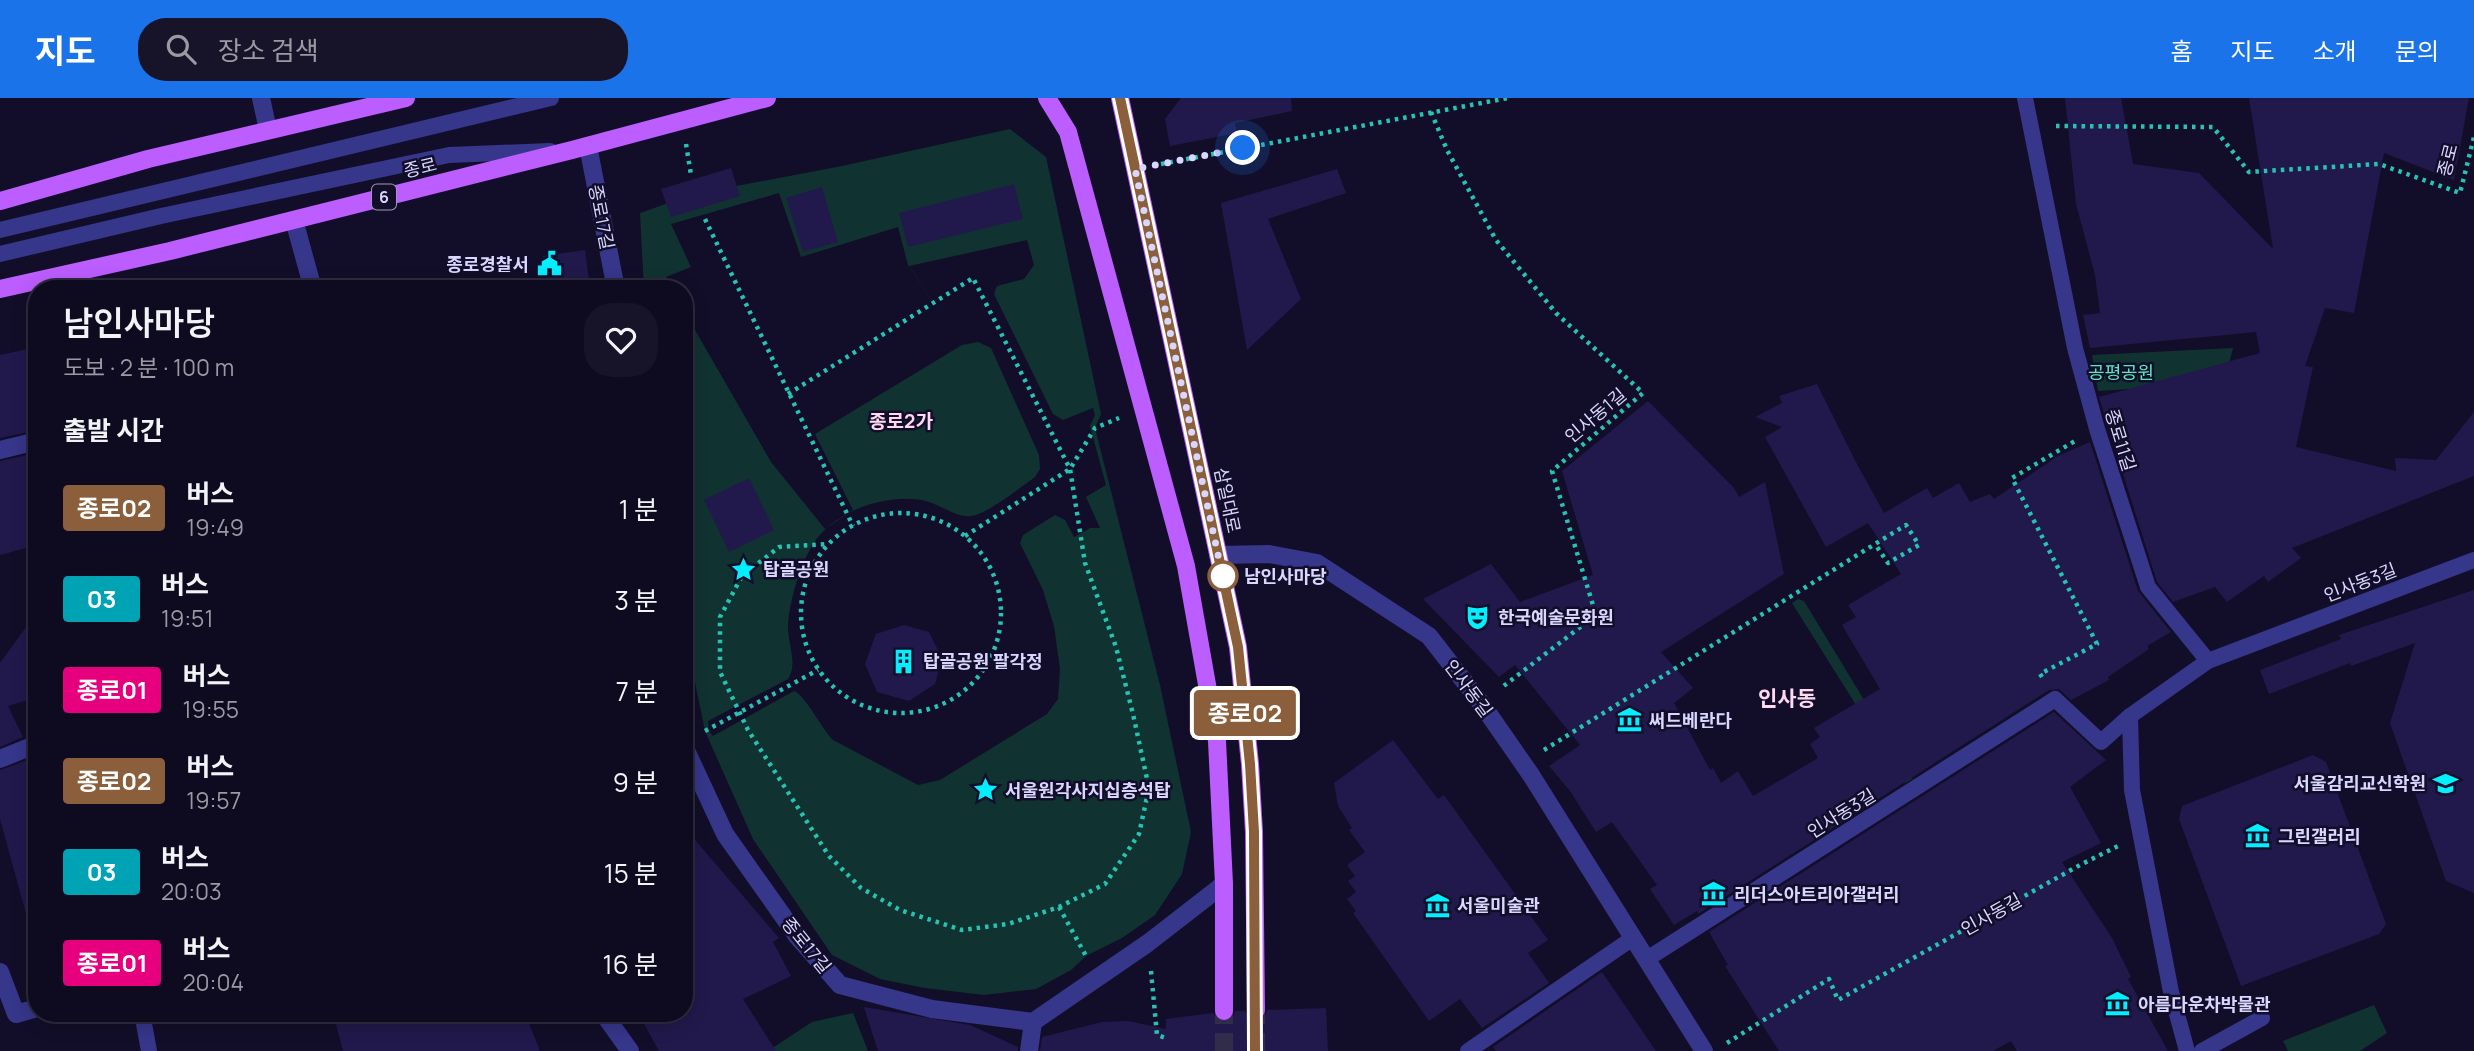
<!DOCTYPE html>
<html lang="ko">
<meta charset="utf-8">
<style>
body{margin:0;font-family:Manrope,"Noto Sans KR",sans-serif;background:#171328;color:#f1f3f6;height:100vh;display:flex;flex-direction:column;font-size:26px;white-space:nowrap}
*{box-sizing:border-box;margin:0}
p{font-size:23px;color:#9b9aa4}
.icon{flex:none;width:38px;height:38px;fill:none;stroke:currentColor;stroke-width:2;stroke-linecap:round;stroke-linejoin:round}
.map{position:relative;flex:1;overflow:hidden}
.sheet{position:absolute;left:28px;top:182px;width:665px;height:742px;display:flex;flex-direction:column;background:#0e0a1f;border-radius:28px;box-shadow:0 4px 18px #0003,0 0 0 2px #2e2b3d}
.sheet>*{flex:none}
.badge{padding:0 14px;border-radius:5px;font-size:24px;line-height:46px}
.you{position:absolute;width:35px;height:35px;margin:-18px;border:5px solid #fff;border-radius:50%;background:#1a73e8;box-shadow:0 0 0 10px #1a73e833}
.map>.badge{position:absolute;translate:-50% -50%;box-shadow:0 0 0 4px #fff}
h2{padding:0 35px;font-size:26px;line-height:63px}
.round{display:grid;place-items:center;flex:none;width:74px;height:74px;border-radius:28px;background:#171328}
.head{display:flex;align-items:center;justify-content:space-between;height:119px;padding:0 35px}
h1{font-size:33px;font-weight:600;line-height:52px}
ul{padding:0;list-style:none}
li{display:flex;align-items:center;gap:21px;height:91px;padding:0 35px}
li div{flex:1}
li b{display:block;font-size:26px}
li em{font-style:normal}
li .badge{min-width:77px;font-weight:700;text-align:center}
header{display:flex;align-items:center;gap:42px;box-sizing:border-box;height:98px;padding:0 35px;background:#1a73e8;color:#fff}
header strong{font-size:33px}
nav{display:flex;gap:38px;margin-inline-start:auto;font-size:24px}
.search{width:490px;height:63px;background:#171328;display:flex;align-items:center;gap:18px;box-sizing:border-box;padding:0 24px;border-radius:28px;color:#9b9aa4;font-size:26px}
.map>svg:first-child{display:block}
</style>
<header>
<strong>지도</strong>
<div class="search"><svg class="icon" aria-label="search" viewBox="0 0 24 24"><circle cx="10" cy="10" r="6"/><path d="M15 15l6 6"/></svg>장소 검색</div>
<nav><a>홈</a><a>지도</a><a>소개</a><a>문의</a></nav>
</header>
<div class="map">
<svg width="2474" height="953" viewBox="0 0 2474 953">
<rect width="100%" height="100%" fill="#120e29"/>
<g fill="#103331" fill-rule="evenodd">
<path d="M1010 31 1046 59 1101 316 1095 330 1160 587 1191 734 1182 776 1155 817 1122 840 1086 858 1071 872 1036 891 984 897 925 890 880 881 832 857 753 741 705 633 691 565 684 520V213L771 364 825 431 853 412 815 336 962 247 908 167 898 129 801 159 779 95 671 126 691 169 666 179 672 191H644L640 115 694 96 842 68ZM1027 142 1034 167 1024 181 997 188 994 196 1053 316 1063 322 1093 310 1095 317 1090 328 1106 387 1086 399 1100 430H1090L1074 439 1065 422 1055 417 1023 437 1020 445 1043 492 1054 528 1060 571 1058 601 1047 616 940 682 918 687 833 642C821 630 806 598 794 593L713 638 709 634 708 623 788 581C798 566 788 547 788 529 789 503 802 459 818 439 842 410 891 395 926 403 941 407 957 420 971 418 986 417 1022 388 1035 379L1040 371 1039 357 991 250 978 244 962 247 909 168Z"/>
<path d="M2233 250 2224 285 2098 293 2092 257Z"/>
<path d="M1798 501 1804 503 1912 681 1905 685 1792 505Z"/>
<path d="M2374 907 2387 935 2360 953H2288L2283 943Z"/>
<path d="M853 915 868 953H768L812 924Z"/>
</g>
<g fill="#21194b">
<path d="M1181 0H1291L1292 13 1235 25 1237 35 1170 48 1165 21Z"/>
<path d="M2065 0H2121L2133 66 2199 75 2273 151 2249 0H2469L2454 82 2384 55 2354 215 2325 210 2305 268 2313 269 2296 349 2396 373 2395 360 2436 362 2474 314V378L2292 450 2301 460 2268 484 2264 478 2227 504 2215 489 2173 504 2157 484 2099 299 2260 255 2256 234 2090 250 2083 217 2100 215 2095 177 2076 106Z"/>
<path d="M731 70 740 98 671 119 661 91Z"/>
<path d="M1337 71 1346 95 1268 121 1301 201 1247 252 1221 105Z"/>
<path d="M1014 86 1023 121 908 149 899 115Z"/>
<path d="M822 89 838 144 803 154 786 100Z"/>
<path d="M585 152 590 191H548L543 158Z"/>
<path d="M37 249V332L0 340V257Z"/>
<path d="M1817 286 1858 368 1884 415 1927 390 1933 400 1959 385 1970 404 1990 396 1994 401 2058 358 2090 344 2138 493 2171 534 2147 548 2149 551 2108 579 2109 582 2071 602 2059 591 2049 592 1698 816 1697 813 1674 827 1650 791 1657 787 1612 724 1596 734 1570 693 1549 668 1580 647 1515 567 1499 579 1423 501 1491 466 1520 504 1593 477 1562 373 1648 303 1734 390 1739 399 1765 384 1784 476 1661 554 1693 590 1674 605 1710 672 1713 670 1721 685 1738 673 1753 698 1818 660 1810 646 1820 639 1814 630 1880 591 1842 527 1856 519 1848 507 1901 476 1868 425 1826 449 1765 339 1782 329 1755 319 1782 305 1779 298Z"/>
<path d="M37 355V447L0 457V363Z"/>
<path d="M749 380 774 432 729 454 704 402Z"/>
<path d="M2474 492V795L2446 783 2390 625 2415 545 2351 568 2350 565 2269 596 2260 572 2341 541 2339 537Z"/>
<path d="M37 514V599L8 608 23 639 0 649V565Z"/>
<path d="M904 527 929 534 942 560 935 586 909 603 877 594 865 566 876 536Z"/>
<path d="M2054 614 2106 662 2070 689 2101 745 2062 764 2112 840 2131 879 2128 881 2168 953H2017L2011 943 1993 953H1779L1725 868 1728 867 1709 834Z"/>
<path d="M1393 642 1438 701 1444 697 1548 842 1528 855 1549 885 1482 930 1460 901 1429 923 1353 815 1356 813 1347 801 1356 794 1348 783 1355 778 1347 767 1365 754 1349 732 1352 730 1338 708 1334 685Z"/>
<path d="M2313 657 2326 664 2386 826 2379 836 2241 888 2179 721 2182 708Z"/>
<path d="M33 660 37 667V822L28 823 0 721V672Z"/>
<path d="M684 729 779 840 773 844 791 878 743 901 776 953H659L638 915H684Z"/>
<path d="M1602 874 1656 953H1496L1493 949Z"/>
<path d="M864 909 970 927 1018 949V953H878Z"/>
<path d="M1326 910 1328 953H1040L1042 939 1102 924 1128 923 1166 931V921L1213 915 1218 922 1225 924 1233 919 1235 913H1245L1250 921 1257 923 1265 918 1267 912Z"/>
<path d="M333 915H525L540 953H343Z"/>
</g>
<g fill="none" stroke-linecap="round" stroke-linejoin="round">
<g stroke="#302c49" stroke-width="18" stroke-dasharray="18 9" stroke-linecap="butt">
<path d="M1224 953V913"/>
<path d="M1256 953V912"/>
</g>
<g stroke="#26c3b3" stroke-width="4.5" stroke-dasharray="3.5 5" stroke-linecap="butt">
<path d="M1431 14 1447 52 1496 142 1556 215 1643 295 1552 373 1596 517 1501 590"/>
<path d="M2056 28 2213 29 2249 74 2379 66 2460 95 2474 39"/>
<path d="M686 46 691 77"/>
<path d="M1161 66 1508 0"/>
<path d="M705 121 853 428"/>
<path d="M788 296 973 180 1070 371 1085 465 1116 549 1133 616 1149 690 1139 736 1105 786 1059 809 1008 826 962 832 900 812 861 790 829 758 748 632 720 574V519L742 478 779 449 829 446"/>
<circle cx="901" cy="515" r="100"/>
<path d="M965 438 1070 371 1095 330 1119 320"/>
<path d="M2042 579 2040 576 2097 546 2012 380 2075 343"/>
<path d="M705 633 818 572"/>
<path d="M1544 652 1875 446 1906 427 1919 447 1888 465 1875 446"/>
<path d="M1059 809 1086 858"/>
<path d="M1151 873 1157 937 1166 940"/>
<path d="M1727 945 1829 881 1838 902 2080 767 2118 748"/>
</g>
<g stroke="#36368b" stroke-width="16">
<path d="M2025 0 2075 250 2097 331 2148 489 2208 563"/>
<path d="M0 132 551 0"/>
<path d="M0 156 161 118 449 57 550 53"/>
<path d="M2130 618 2132 692 2171 894 2187 953"/>
<path d="M1647 861 2055 601 2101 644 2130 618 2208 563 2474 462"/>
<path d="M142 915 149 953"/>
<path d="M1468 953 1633 840"/>
<path d="M2202 953 2262 920"/>
</g>
<g stroke="#36368b" stroke-width="18">
<path d="M588 48 616 191"/>
<path d="M294 122 313 191"/>
<path d="M0 352 37 343"/>
<path d="M1218 457 1269 456 1317 465 1429 538 1481 605 1531 677 1704 953"/>
<path d="M684 648 725 736 797 838 840 887 932 911 1033 924"/>
<path d="M0 661 37 646"/>
<path d="M0 874 16 916 37 910"/>
<path d="M603 915 630 953"/>
<path d="M1033 924 1148 845 1224 786"/>
<path d="M1029 953 1033 924"/>
</g>
<path stroke="#36368b" stroke-width="18" d="M261 0 268 32"/>
<g stroke="#bc5dff" stroke-width="18">
<path d="M1047 0 1068 34 1186 468 1217 643 1224 786V913"/>
<path d="M1120 0 1238 549 1250 666 1254 734 1256 912"/>
<path d="M0 103 148 61 406 0"/>
<path d="M0 191 170 153 572 52 767 0"/>
</g>
</g>
<g fill="none" stroke-linecap="round" stroke-linejoin="round">
<defs>
<path id="line" d="M1120 0 1238 549 1250 666 1254 734 1255 953"/>
</defs>
<use href="#line" stroke="#fff" stroke-width="16"/>
<use href="#line" stroke="#8b5e3c" stroke-width="10"/>
<path stroke="#d9d6ff" stroke-width="7" stroke-dasharray="0 12.6" d="M1223 478V480L1135 71 1243 50"/>
</g>
<defs>
<symbol id="civic-bare" viewBox="-9 -9 18 18"><path d="M-.6-6.5H3V-4.5H.6V-3L4-1V1h2V6H-6V1h2V-1L-.6-3ZM-1.2 2.5V6h2.4V2.5Z" fill="#02efff" stroke="#120e29" stroke-width="2.5" paint-order="stroke"/></symbol>
<symbol id="sight-bare" viewBox="-9 -9 18 18"><path d="M0-6L1.8-2.2L6-1.7L2.9 1.2L3.7 5.4L0 3.3L-3.7 5.4L-2.9 1.2L-6-1.7L-1.8-2.2Z" fill="#02efff" stroke="#120e29" stroke-width="2.5" paint-order="stroke"/></symbol>
<symbol id="theatre-bare" viewBox="-9 -9 18 18"><path d="M-5-5.5Q0-4 5-5.5V0Q5 5 0 6Q-5 5-5 0ZM-3.3-2.5H-1v1.5H-3.3ZM1-2.5H3.3v1.5H1ZM-2.8 1Q0 5.5 2.8 1Z" fill="#02efff" stroke="#120e29" stroke-width="2.5" paint-order="stroke"/></symbol>
<symbol id="building-bare" viewBox="-9 -9 18 18"><path d="M-4-6H4V6H1V3H-1V6H-4ZM-2.5-4.3h1.7v1.8h-1.7ZM.8-4.3h1.7v1.8H.8ZM-2.5-1h1.7V.8h-1.7ZM.8-1h1.7V.8H.8Z" fill="#02efff" stroke="#120e29" stroke-width="2.5" paint-order="stroke"/></symbol>
<symbol id="museum-bare" viewBox="-9 -9 18 18"><path d="M0-6L6-3V-2H-6V-3ZM-5-1h2V3h-2ZM-1-1h2V3h-2ZM3-1h2V3H3ZM-6 4H6V6H-6Z" fill="#02efff" stroke="#120e29" stroke-width="2.5" paint-order="stroke"/></symbol>
<symbol id="university-bare" viewBox="-9 -9 18 18"><path d="M0-5L7-2L0 1L-7-2ZM-4 1L0 2.5L4 1V4Q0 6-4 4Z" fill="#02efff" stroke="#120e29" stroke-width="2.5" paint-order="stroke"/></symbol>
</defs>
<g fill-rule="evenodd">
<use href="#civic-bare" x="532" y="148" width="35" height="35"/>
<use href="#sight-bare" x="726" y="454" width="35" height="35"/>
<use href="#theatre-bare" x="1460" y="502" width="35" height="35"/>
<use href="#building-bare" x="886" y="546" width="35" height="35"/>
<use href="#museum-bare" x="1612" y="604" width="35" height="35"/>
<use href="#university-bare" x="2428" y="668" width="35" height="35"/>
<use href="#sight-bare" x="968" y="674" width="35" height="35"/>
<use href="#museum-bare" x="2240" y="720" width="35" height="35"/>
<use href="#museum-bare" x="1696" y="778" width="35" height="35"/>
<use href="#museum-bare" x="1420" y="790" width="35" height="35"/>
<use href="#museum-bare" x="2100" y="888" width="35" height="35"/>
</g>
<circle fill="#fff" stroke="#8b5e3c" stroke-width="3.5" cx="1223" cy="478" r="14"/>
<g text-anchor="middle" dominant-baseline="central" stroke-width="5" stroke-linejoin="round" paint-order="stroke">
<rect fill="#120e29" stroke="#9d9abf" stroke-width="2" x="372" y="86.5" width="24" height="25" rx="5"/>
<g font-size="16" font-weight="bold" fill="#d9d6ff">
<text x="384" y="99">6</text>
</g>
<g font-size="18" fill="#d9d6ff" stroke="#120e29">
<text transform="translate(2447 62) rotate(-76)">종로</text>
<text transform="translate(420 69) rotate(-14)">종로</text>
<text transform="translate(602 119) rotate(79)">종로17길</text>
<text transform="translate(1595 317) rotate(-40)">인사동1길</text>
<text transform="translate(2121 342) rotate(73)">종로11길</text>
<text transform="translate(1228 402) rotate(78)">삼일대로</text>
<text transform="translate(2360 484) rotate(-21)">인사동3길</text>
<text transform="translate(1469 590) rotate(53)">인사동길</text>
<text transform="translate(1841 715) rotate(-32)">인사동3길</text>
<text transform="translate(1991 816) rotate(-29)">인사동길</text>
<text transform="translate(807 847) rotate(51)">종로17길</text>
</g>
<g font-size="18" font-weight="bold" fill="#d9d6ff" stroke="#120e29" text-anchor="start">
<text x="529" y="166" text-anchor="end">종로경찰서</text>
<text x="763" y="471">탑골공원</text>
<text x="1498" y="519">한국예술문화원</text>
<text x="923" y="563">탑골공원 팔각정</text>
<text x="1649" y="622">써드베란다</text>
<text x="2426" y="685" text-anchor="end">서울감리교신학원</text>
<text x="1005" y="692">서울원각사지십층석탑</text>
<text x="2278" y="738">그린갤러리</text>
<text x="1734" y="796">리더스아트리아갤러리</text>
<text x="1457" y="807">서울미술관</text>
<text x="2138" y="906">아름다운차박물관</text>
</g>
<g font-size="18" fill="#58e9bf" stroke="#120e29">
<text x="2121" y="274">공평공원</text>
</g>
<g font-size="18" font-weight="bold" fill="#d9d6ff" stroke="#120e29" text-anchor="start">
<text x="1244" y="478">남인사마당</text>
</g>
<g font-size="19" font-weight="bold" fill="#ffd8f2" stroke="#120e29">
<text x="901" y="323">종로2가</text>
</g>
<g font-size="21" font-weight="bold" fill="#ffd8f2" stroke="#120e29">
<text x="1787" y="600">인사동</text>
</g>
</g>
</svg>
<div class="you" style="left:1243px;top:50px"></div>
<b class="badge" style="left:1245px;top:615px;background:#8b5e3c;color:#fff">종로02</b>
<section class="sheet">
<div class="head"><div><h1>남인사마당</h1><p>도보 · 2 분 · 100 m</p></div><a class="round"><svg class="icon" aria-label="heart" viewBox="0 0 24 24"><path d="M12 20l-8-8c-3-5 5-10 8-4 3-6 11-1 8 4z"/></svg></a></div>
<h2>출발 시간</h2>
<ul>
<li><span class="badge" style="background:#8b5e3c;color:#fff">종로02</span><div><b>버스</b><p>19:49</p></div><em>1 분</em></li>
<li><span class="badge" style="background:#00a3b4;color:#fff">03</span><div><b>버스</b><p>19:51</p></div><em>3 분</em></li>
<li><span class="badge" style="background:#e6007e;color:#fff">종로01</span><div><b>버스</b><p>19:55</p></div><em>7 분</em></li>
<li><span class="badge" style="background:#8b5e3c;color:#fff">종로02</span><div><b>버스</b><p>19:57</p></div><em>9 분</em></li>
<li><span class="badge" style="background:#00a3b4;color:#fff">03</span><div><b>버스</b><p>20:03</p></div><em>15 분</em></li>
<li><span class="badge" style="background:#e6007e;color:#fff">종로01</span><div><b>버스</b><p>20:04</p></div><em>16 분</em></li>
</ul>
</section>
</div>
